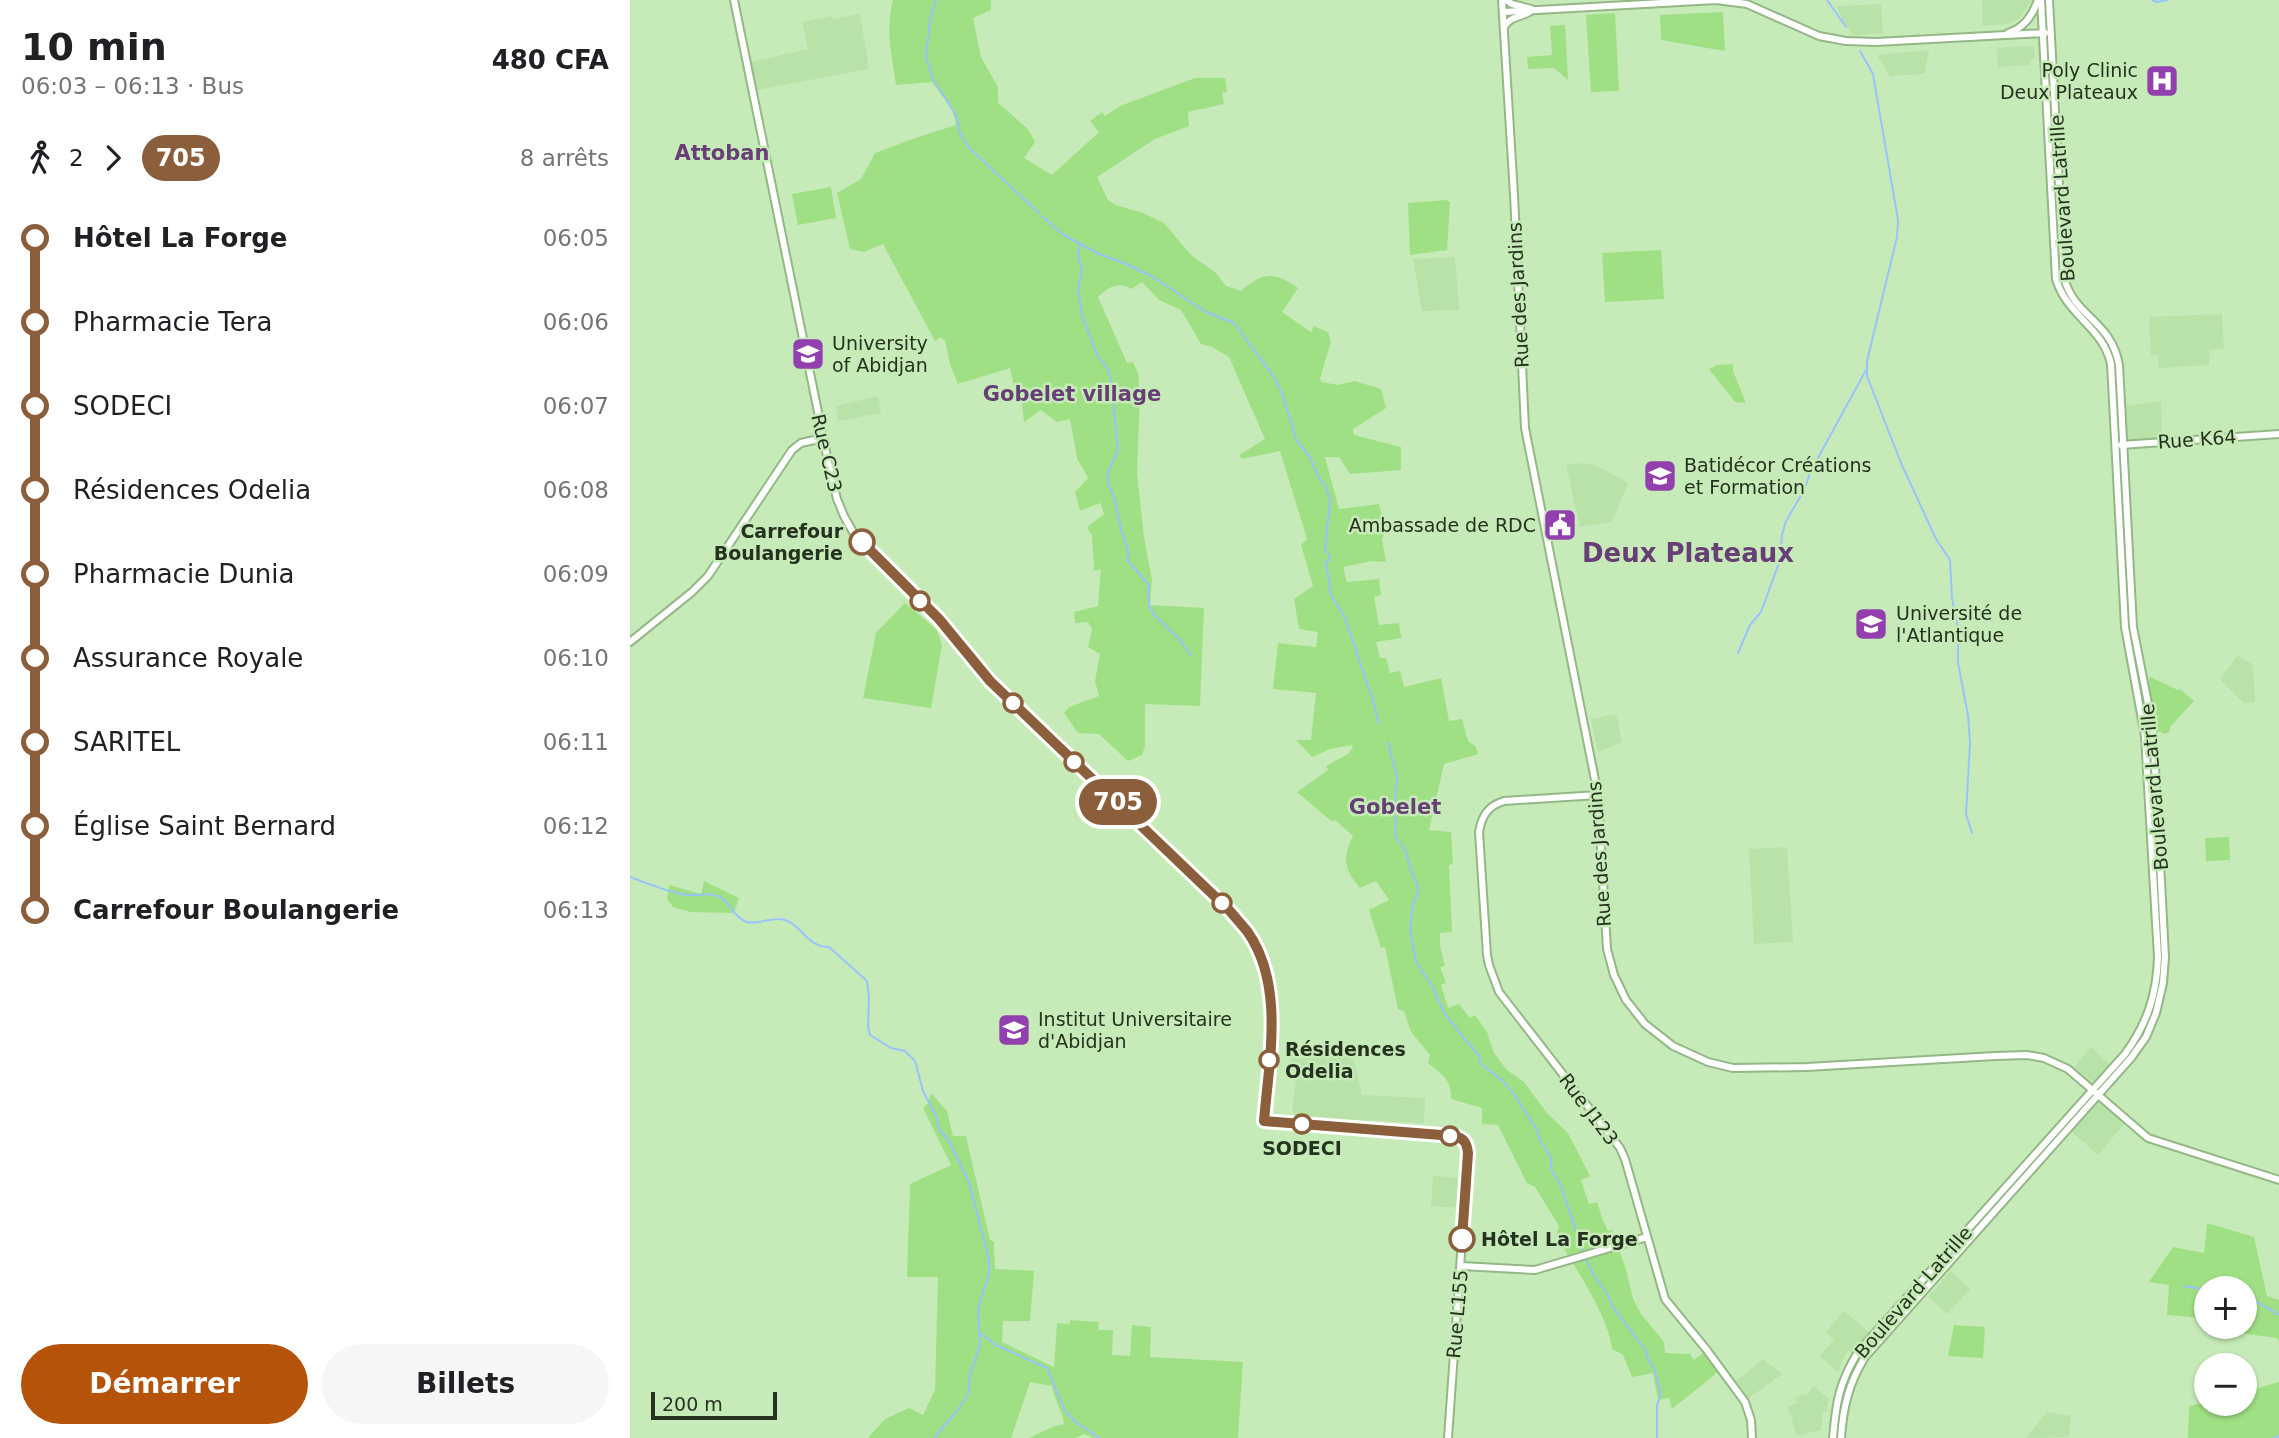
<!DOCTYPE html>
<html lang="fr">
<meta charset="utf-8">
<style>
body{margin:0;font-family:"DejaVu Sans",sans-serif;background:#f6f6f6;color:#202124;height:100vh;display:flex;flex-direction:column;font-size:26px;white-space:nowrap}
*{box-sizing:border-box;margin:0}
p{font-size:23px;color:#757577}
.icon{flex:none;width:38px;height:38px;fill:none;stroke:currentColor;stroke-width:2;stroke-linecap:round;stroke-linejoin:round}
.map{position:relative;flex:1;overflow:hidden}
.drawer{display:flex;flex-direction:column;background:#fff;width:630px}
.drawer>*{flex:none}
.badge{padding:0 14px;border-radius:23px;font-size:24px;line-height:46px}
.controls{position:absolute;left:1564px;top:1276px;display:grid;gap:14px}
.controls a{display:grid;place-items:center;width:63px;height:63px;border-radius:50%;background:#fff;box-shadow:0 2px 5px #0004;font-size:35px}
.scale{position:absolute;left:21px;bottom:18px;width:126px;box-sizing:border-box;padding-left:7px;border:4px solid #25321f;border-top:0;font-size:19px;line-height:24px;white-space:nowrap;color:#25321f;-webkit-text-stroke:5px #c7ebb8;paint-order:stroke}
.map>.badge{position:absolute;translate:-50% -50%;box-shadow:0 0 0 4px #fff}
.legs{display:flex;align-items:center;gap:10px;height:77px;padding:0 21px;font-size:23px}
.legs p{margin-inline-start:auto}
.summary{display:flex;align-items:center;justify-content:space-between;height:119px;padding:0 21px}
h1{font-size:38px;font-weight:700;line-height:52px}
.cta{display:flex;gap:14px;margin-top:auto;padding:14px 21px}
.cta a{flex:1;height:80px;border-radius:42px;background:#b45309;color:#fff;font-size:28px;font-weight:700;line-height:80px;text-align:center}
.cta a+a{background:#f6f6f6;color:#202124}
ul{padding:0 21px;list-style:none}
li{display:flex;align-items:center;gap:24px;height:84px;font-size:26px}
li i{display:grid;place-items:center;width:10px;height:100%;margin:0 9px;background:currentColor}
li i::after{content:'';width:18px;height:18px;margin:-9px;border:5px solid;border-radius:50%;background:#fff}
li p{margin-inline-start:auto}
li:first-child i{background:linear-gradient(#0000 50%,currentColor 0)}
li:last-child i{background:linear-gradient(currentColor 50%,#0000 0)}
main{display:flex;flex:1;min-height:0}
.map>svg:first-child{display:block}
</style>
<main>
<section class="drawer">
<div class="summary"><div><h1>10 min</h1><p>06:03 – 06:13 · Bus</p></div><b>480 CFA</b></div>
<div class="legs"><svg class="icon" aria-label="walk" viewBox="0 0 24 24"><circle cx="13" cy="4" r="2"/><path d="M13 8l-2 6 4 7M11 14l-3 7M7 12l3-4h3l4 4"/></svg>2<svg class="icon" aria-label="forward" viewBox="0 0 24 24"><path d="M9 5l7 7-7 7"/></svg><b class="badge" style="background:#8b5e3c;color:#fff">705</b><p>8 arrêts</p></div>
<ul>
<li><i style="color:#8b5e3c"></i><b>Hôtel La Forge</b><p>06:05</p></li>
<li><i style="color:#8b5e3c"></i><span>Pharmacie Tera</span><p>06:06</p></li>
<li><i style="color:#8b5e3c"></i><span>SODECI</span><p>06:07</p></li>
<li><i style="color:#8b5e3c"></i><span>Résidences Odelia</span><p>06:08</p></li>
<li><i style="color:#8b5e3c"></i><span>Pharmacie Dunia</span><p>06:09</p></li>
<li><i style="color:#8b5e3c"></i><span>Assurance Royale</span><p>06:10</p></li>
<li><i style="color:#8b5e3c"></i><span>SARITEL</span><p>06:11</p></li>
<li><i style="color:#8b5e3c"></i><span>Église Saint Bernard</span><p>06:12</p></li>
<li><i style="color:#8b5e3c"></i><b>Carrefour Boulangerie</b><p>06:13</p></li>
</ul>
<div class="cta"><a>Démarrer</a><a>Billets</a></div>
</section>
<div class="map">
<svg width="1649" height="1438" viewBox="0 0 1649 1438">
<rect width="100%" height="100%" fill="#c7ebb8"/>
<g fill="#b9e2a9">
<path d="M1352 0H1401V1L1390 18 1378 24 1353 26Z"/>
<path d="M1251 4 1253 34 1222 35 1208 12V6Z"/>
<path d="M230 14 239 69 127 90 121 62 178 49 172 22 202 16 203 19Z"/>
<path d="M1404 46 1405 59H1400V65L1368 67 1367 48Z"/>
<path d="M1299 50 1295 73 1291 74 1260 76 1247 55Z"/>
<path d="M825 257 829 310 792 311 783 259Z"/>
<path d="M1592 314 1594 349 1579 350V365L1529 368 1528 355H1521L1519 317Z"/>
<path d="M248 396 251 413 208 421 206 406Z"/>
<path d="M1531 401 1532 439 1500 441 1496 437 1494 406Z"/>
<path d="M955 463 969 467 998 483 982 522 950 527 936 465Z"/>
<path d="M1608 655 1623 665 1625 702 1614 703 1590 679Z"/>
<path d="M986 714 992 742 968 752 961 719Z"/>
<path d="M1157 847 1163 942 1124 944 1119 849Z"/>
<path d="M719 1041 732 1095 795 1098 794 1123 685 1118 665 1115 662 1111 666 1081 660 1056Z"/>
<path d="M1461 1047 1481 1065 1467 1081 1462 1082 1444 1067Z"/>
<path d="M1468 1100 1495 1123 1468 1155 1441 1131Z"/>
<path d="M803 1176 833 1178 831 1208 801 1206Z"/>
<path d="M1321 1271 1340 1289 1317 1314 1298 1297Z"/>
<path d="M1214 1311 1240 1333 1222 1354 1219 1351 1215 1355 1208 1372 1190 1356 1204 1339 1196 1332Z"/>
<path d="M1133 1359 1152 1374 1119 1398 1106 1381Z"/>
<path d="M1184 1386 1199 1399 1197 1412H1193L1191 1430 1167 1436 1158 1407 1167 1403 1165 1398 1174 1394 1176 1395Z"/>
<path d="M1417 1412 1441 1416 1439 1437 1396 1438Z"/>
</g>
<g fill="#a0e084">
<path d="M263 0H361V10L343 18 351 57 368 87V103L398 129 405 142 394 158 422 175 469 132 460 121 472 112 475 116 490 106 565 78H595L597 92 592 93 594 104 558 112 559 126 525 139 467 177 478 200 486 205 513 213 534 223 562 256 585 272 596 286 611 291C632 272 645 271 668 288L652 312 681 332 684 326 698 332 701 342 690 378 691 382 708 385 725 381 751 389 756 408 723 429 724 435 771 447V470L720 474 709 457H695L709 509 749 504 756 531 752 539 756 562 742 561 713 567 717 582 749 579 751 595 744 597 749 625 769 623 771 638 746 642 750 658H756L760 673 770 671 774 687 811 678 819 721 832 719 838 741 846 747 848 754 814 764 799 830 821 832 823 864 819 865 822 932 810 933V946L815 966 810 967 816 983 811 985 818 1008 829 1004 840 1018 845 1015 857 1032 864 1053 877 1070 894 1082 917 1113 938 1133 960 1176 951 1180 959 1204 967 1202 972 1218 978 1231 982 1230 996 1269 1003 1299 1011 1314 1034 1342 1035 1353 1060 1354 1064 1360 1073 1353 1088 1372 1042 1409 1039 1398 1028 1400 1023 1373 1002 1377 993 1355 982 1349C979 1316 943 1265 926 1235L929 1226 905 1187 897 1183 868 1125 852 1124V1108L821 1099C821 1078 813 1076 798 1063L800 1055 781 1032 774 1011 768 1009 755 947 751 948 739 910 759 900 746 881 730 888C714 869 712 859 723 836L705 820 701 821 667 792 698 770 696 766 718 754 723 747 722 745 700 749 682 757 666 740H681L686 693 643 689 648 643 686 647 688 632 669 629 664 599 683 586 671 545 677 539 650 451 612 459 609 455 635 439 599 357 582 347 571 344 551 310 529 300 512 282 501 289C487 281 479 287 468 297L497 363 503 362 508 373 510 395 507 473 514 537 522 580 520 605 574 608 570 706 515 704V746L512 755 498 761 469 734 448 733 434 713 439 707 469 696 465 681 470 654 458 647 462 629 458 622 445 623 444 612 468 606 471 569 464 571 462 536 457 527 474 514 470 503 450 511 445 492 458 478 447 458 440 419 427 422 411 410 394 422 390 387 384 386 380 368 328 384 320 364 315 341 311 337 305 341 253 244 234 252 220 249 207 193 231 179 245 153 285 138 326 125C325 109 311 95 302 82L266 85C262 56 255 29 263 0Z"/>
<path d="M1093 12 1095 51 1031 40 1030 15Z"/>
<path d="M985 13 989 91 961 92 956 15Z"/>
<path d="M935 25 938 80 924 68 898 69 897 57 922 55 920 26Z"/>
<path d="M201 187 206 218 168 225 162 194Z"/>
<path d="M816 200 820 202 817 250 780 255 778 203Z"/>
<path d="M1031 250 1034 299 975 302 972 253Z"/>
<path d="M1103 364V371L1116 403 1105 402 1079 369 1087 365Z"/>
<path d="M275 603 307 630 312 645 301 708 233 698 246 633Z"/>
<path d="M1520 677 1548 690 1550 689 1564 701 1540 727V731L1535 734 1528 731 1518 683Z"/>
<path d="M1599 837 1600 860 1576 861 1575 838Z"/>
<path d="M74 881 109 898 104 913 60 912 43 907 37 899 39 885 71 894Z"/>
<path d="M301 1093 317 1111 323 1136H336L360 1240 364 1242 365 1269 404 1271 400 1321H373L372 1342 424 1367 427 1323 440 1324V1320L469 1322 468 1330H483L482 1355 500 1356 502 1325 521 1327 520 1357 613 1362 608 1438H462L455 1434 445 1438H399L422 1427 434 1424C433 1411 424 1400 422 1386L400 1382 381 1438H238L255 1419 279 1408 293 1415 305 1390 308 1277H277L280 1184 321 1165 293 1108 298 1103Z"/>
<path d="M1577 1223 1624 1237 1637 1296 1649 1300V1343L1647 1338 1609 1333V1327L1615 1326V1288H1577V1303H1574L1573 1318 1537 1315 1539 1285 1519 1282 1543 1247 1574 1253Z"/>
<path d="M1324 1325 1355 1327 1353 1358 1318 1356Z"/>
<path d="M1649 1382V1438H1558L1559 1406 1577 1402 1615 1404V1392Z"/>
</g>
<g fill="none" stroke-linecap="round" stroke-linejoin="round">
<g stroke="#99c3fe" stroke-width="2">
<path d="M306 0 300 20 296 57 303 79 326 115 330 133 339 148 409 213"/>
<path d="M1197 0 1216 27"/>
<path d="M1522 0 1527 2 1537 0"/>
<path d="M1230 51 1243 74 1268 220 1267 237 1237 361V376L1271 463 1306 539 1320 560 1322 598 1328 627V663L1338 715 1340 743 1336 814 1342 833"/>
<path d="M412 216 432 234 469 254 494 263 523 277 576 312 604 323 644 377 652 393 667 441 680 457 689 478 696 487 700 500 695 550 699 555V560L696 562 701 595 715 618 744 703 748 723"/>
<path d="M450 244 448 255 452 269 448 288 452 316 467 355 478 369 485 394 484 412 488 450 478 472V483L485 500 491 529 499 553 497 560 519 585C516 613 524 615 543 633 550 639 555 647 561 655"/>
<path d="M1108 653 1120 625 1131 612 1150 560 1152 535 1156 521 1173 492 1182 469 1236 370"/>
<path d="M758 742 767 777 764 815 766 823 765 832 767 839 775 850 783 876 788 887V893L783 904 780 928 786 962 801 984 816 1016 849 1056 850 1063 873 1081 885 1096 907 1130 910 1140 921 1158V1169L930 1184 954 1253"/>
<path d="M0 877C19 884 37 892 57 895 66 896 76 893 84 895 100 898 102 917 117 922 129 925 142 916 155 920 172 925 178 948 199 947L237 981 239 997 238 1027 240 1035 261 1048 275 1051 285 1061 293 1091 306 1116 309 1129 319 1141 339 1182 359 1260V1274L348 1309 350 1345 340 1374 338 1395 326 1412 304 1438"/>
<path d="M956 1259 964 1276 977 1293 982 1306 1016 1351 1019 1361 1024 1368 1031 1394 1027 1405V1438"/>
<path d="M1554 1286 1577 1290"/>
<path d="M1615 1300 1629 1303 1649 1315"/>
<path d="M350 1333 366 1345 417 1368 435 1411 447 1423 469 1438"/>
<path d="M1644 1438 1649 1436"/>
</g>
<defs>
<g id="secondary">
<path d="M104 0 199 466 207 499 214 516 223 532 236 547 309 619 360 681 599 910C605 917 611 924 617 931 655 984 639 1060 634 1121L776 1131 824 1136 836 1143 838 1155 818 1438"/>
<path d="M872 0 884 195 895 428 968 795 977 949 984 975 996 1000 1015 1024 1043 1046 1078 1062 1103 1068 1177 1067 1365 1056 1397 1055 1414 1058 1438 1069 1518 1138 1649 1180"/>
<path d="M876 0 882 4 901 9"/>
<path d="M873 12 1086 0 1117 4 1189 36 1216 41 1246 42 1415 33"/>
<path d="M874 27C881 15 891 18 901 11"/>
<path d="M1378 33C1394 28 1402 16 1408 0"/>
<path d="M1491 445 1649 434"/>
<path d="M0 642 62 592 78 576 162 450 171 443 193 438"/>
<path d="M968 795 874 801C858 806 852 815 849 832L857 955 859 965 869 992 990 1148 995 1159 1035 1299 1076 1349 1115 1402 1121 1420 1122 1438"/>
<path d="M831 1266 905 1270 1017 1237"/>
<path d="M1203 1438C1206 1402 1209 1383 1228 1352L1495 1054C1517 1024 1527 994 1528 957L1515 736 1495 627 1481 364C1473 327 1437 316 1426 279L1411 0"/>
<path d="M1211 1438C1213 1407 1219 1383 1235 1357L1501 1058 1516 1037 1526 1013 1533 983 1535 957 1523 729 1503 627 1489 365C1481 320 1445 318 1434 278L1419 0"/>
</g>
</defs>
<use href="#secondary" stroke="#94b786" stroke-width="10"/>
<use href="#secondary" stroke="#fff" stroke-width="6"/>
</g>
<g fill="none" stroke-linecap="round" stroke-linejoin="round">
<defs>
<path id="line-1" d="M232 542 309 619 360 681 599 910C605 917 611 924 617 931 655 984 639 1060 634 1121L824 1136C834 1138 837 1143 838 1153L832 1239"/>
</defs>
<use href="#line-1" stroke="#fff" stroke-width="16"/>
<use href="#line-1" stroke="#8b5e3c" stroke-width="10"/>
</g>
<defs>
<symbol id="hospital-square" viewBox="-11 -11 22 22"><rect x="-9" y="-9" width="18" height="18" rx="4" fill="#9340af" stroke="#c7ebb8"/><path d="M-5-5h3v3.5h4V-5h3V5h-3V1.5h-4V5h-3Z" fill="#fff"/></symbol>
<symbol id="university-square" viewBox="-11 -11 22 22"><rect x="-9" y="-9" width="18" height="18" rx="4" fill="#9340af" stroke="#c7ebb8"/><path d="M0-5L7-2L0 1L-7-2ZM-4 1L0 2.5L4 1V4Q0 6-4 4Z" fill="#fff"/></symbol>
<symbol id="civic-square" viewBox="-11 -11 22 22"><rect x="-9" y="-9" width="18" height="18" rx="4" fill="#9340af" stroke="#c7ebb8"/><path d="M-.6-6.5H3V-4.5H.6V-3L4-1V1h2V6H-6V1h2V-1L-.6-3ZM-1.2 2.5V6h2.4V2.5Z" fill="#fff"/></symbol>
</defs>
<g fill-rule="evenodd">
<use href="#hospital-square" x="1513" y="62" width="38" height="38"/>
<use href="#university-square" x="159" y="335" width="38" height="38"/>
<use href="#university-square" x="1011" y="457" width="38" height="38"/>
<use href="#civic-square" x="911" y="506" width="38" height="38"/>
<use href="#university-square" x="1222" y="605" width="38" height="38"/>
<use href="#university-square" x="365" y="1011" width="38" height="38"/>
</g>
<g fill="#fff" stroke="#8b5e3c" stroke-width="3.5">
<circle cx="232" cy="542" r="12"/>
<circle cx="290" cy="601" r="9"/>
<circle cx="383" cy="703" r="9"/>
<circle cx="444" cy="762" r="9"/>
<circle cx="592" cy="903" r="9"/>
<circle cx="639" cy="1060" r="9"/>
<circle cx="672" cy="1124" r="9"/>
<circle cx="820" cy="1136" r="9"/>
<circle cx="832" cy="1239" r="12"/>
</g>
<g text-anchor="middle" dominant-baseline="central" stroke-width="5" stroke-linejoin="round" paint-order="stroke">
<g font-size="19" fill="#25321f" stroke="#c7ebb8" text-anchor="start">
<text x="1508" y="70" text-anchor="end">Poly Clinic<tspan x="1508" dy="22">Deux Plateaux</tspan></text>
<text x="202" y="343">University<tspan x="202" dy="22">of Abidjan</tspan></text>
<text x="1054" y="465">Batidécor Créations<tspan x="1054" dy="22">et Formation</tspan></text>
<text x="906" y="525" text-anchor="end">Ambassade de RDC</text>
<text x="1266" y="613">Université de<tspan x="1266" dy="22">l'Atlantique</tspan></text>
<text x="408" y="1019">Institut Universitaire<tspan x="408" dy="22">d'Abidjan</tspan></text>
</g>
<g font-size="19" fill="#25321f" stroke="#c7ebb8">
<text transform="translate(1432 198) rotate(-94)">Boulevard Latrille</text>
<text transform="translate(888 295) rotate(-93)">Rue des Jardins</text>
<text transform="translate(1567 439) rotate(-4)">Rue K64</text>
<text transform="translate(197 453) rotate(77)">Rue C23</text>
<text transform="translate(1524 787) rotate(-95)">Boulevard Latrille</text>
<text transform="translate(969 854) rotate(-94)">Rue des Jardins</text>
<text transform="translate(959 1109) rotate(53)">Rue J123</text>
<text transform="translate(1283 1292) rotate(-49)">Boulevard Latrille</text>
<text transform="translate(827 1314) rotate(-85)">Rue L155</text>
</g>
<g font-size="19" font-weight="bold" fill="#25321f" stroke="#c7ebb8" text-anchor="start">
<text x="213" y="531" text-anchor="end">Carrefour<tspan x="213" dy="22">Boulangerie</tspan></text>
<text x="655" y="1049">Résidences<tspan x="655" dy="22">Odelia</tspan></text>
<text x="672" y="1148" text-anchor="middle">SODECI</text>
<text x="851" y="1239">Hôtel La Forge</text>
</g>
<g font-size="21" font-weight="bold" fill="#673e75" stroke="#c7ebb8">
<text x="92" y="153">Attoban</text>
<text x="442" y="394">Gobelet village</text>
<text x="765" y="807">Gobelet</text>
</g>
<g font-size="26" font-weight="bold" fill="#673e75" stroke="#c7ebb8">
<text x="1058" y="553">Deux Plateaux</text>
</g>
</g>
</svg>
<div class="controls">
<a>+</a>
<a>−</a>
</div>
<div class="scale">200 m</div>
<b class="badge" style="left:488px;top:802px;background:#8b5e3c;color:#fff">705</b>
</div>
</main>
